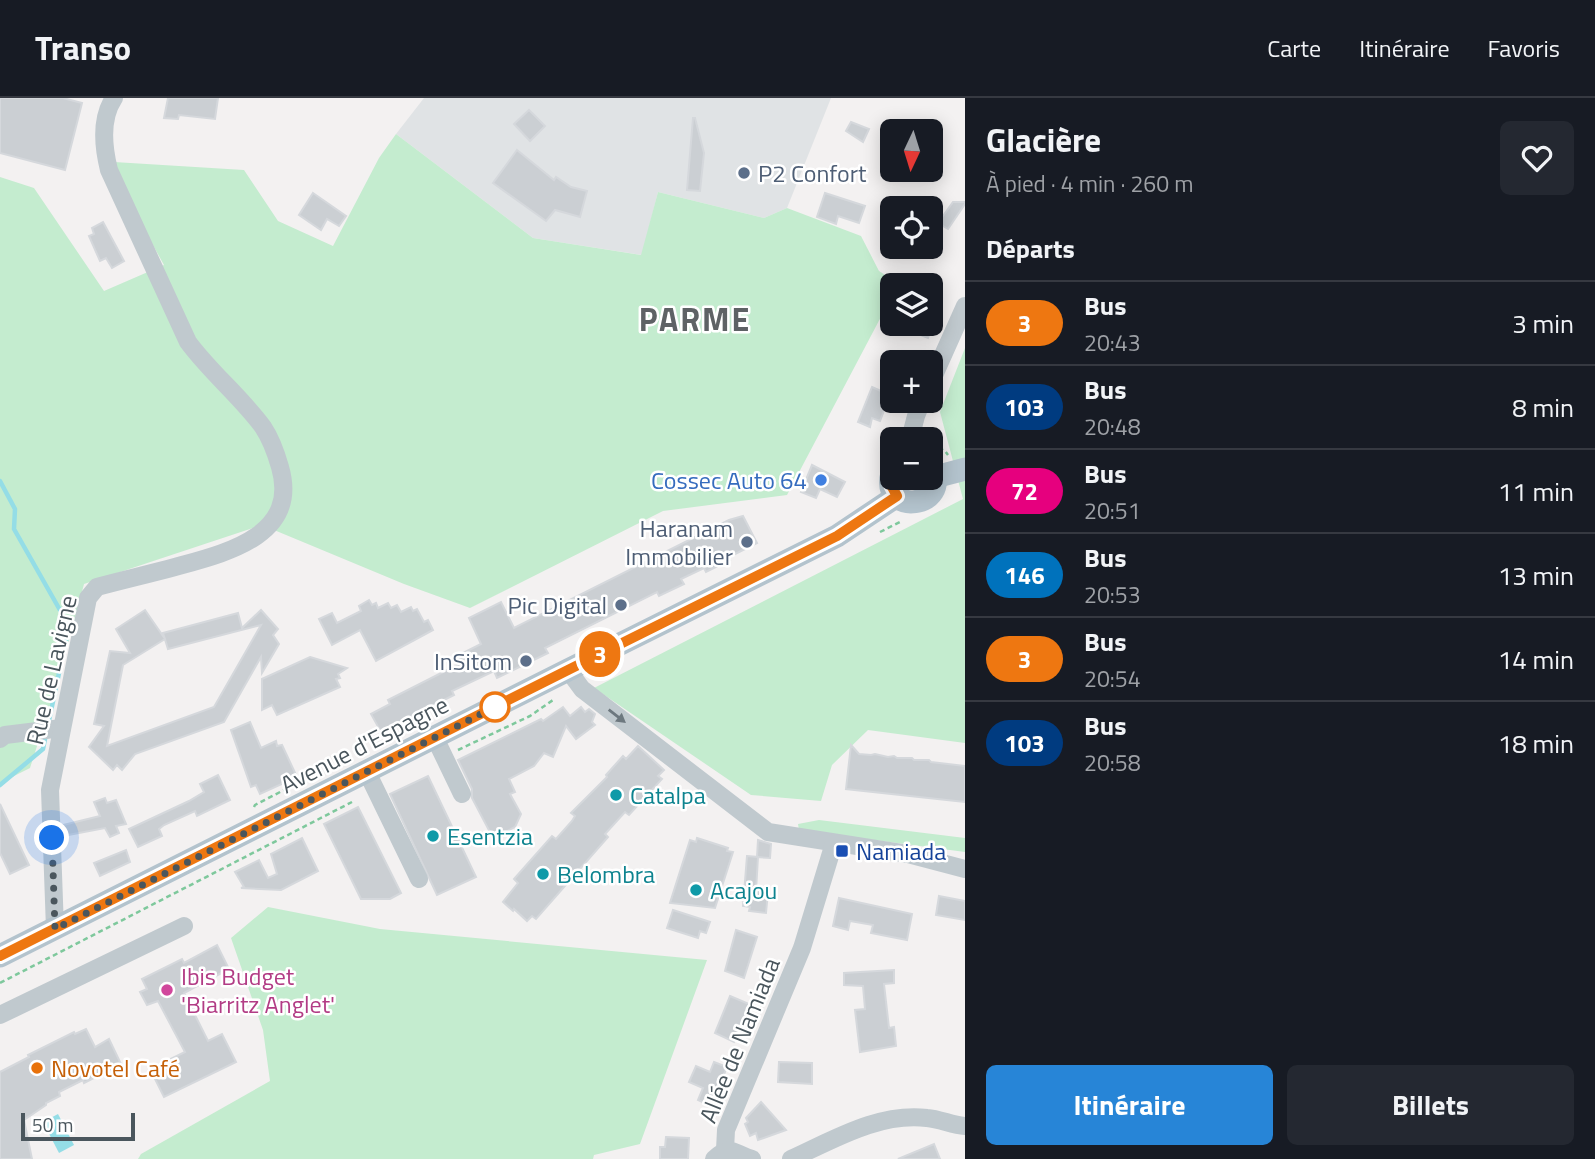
<!DOCTYPE html>
<html lang="fr">
<meta charset="utf-8">
<style>
body{margin:0;font-family:"Titillium Web",sans-serif;background:#242831;color:#f1f3f6;height:100vh;display:flex;flex-direction:column;font-size:26px;white-space:nowrap}
*{box-sizing:border-box;margin:0}
p{font-size:23px;color:#9ea1a6}
.icon{flex:none;width:38px;height:38px;fill:none;stroke:currentColor;stroke-width:2;stroke-linecap:round;stroke-linejoin:round}
.map{position:relative;flex:1;overflow:hidden}
.drawer{display:flex;flex-direction:column;background:#171b24;width:630px}
.drawer>*{flex:none}
.badge{padding:0 14px;border-radius:23px;font-size:24px;line-height:46px}
.needle{width:46px;rotate:184deg}
.controls{position:absolute;left:880px;top:21px;display:grid;gap:14px}
.controls a{display:grid;place-items:center;width:63px;height:63px;border-radius:10px;background:#171b24;box-shadow:0 4px 18px #0003;font-size:35px}
.scale{position:absolute;left:21px;bottom:18px;width:114px;box-sizing:border-box;padding-left:7px;border:4px solid #4a565d;border-top:0;font-size:19px;line-height:24px;white-space:nowrap;color:#4a565d;-webkit-text-stroke:5px #fff;paint-order:stroke}
.you{position:absolute;width:35px;height:35px;margin:-18px;border:5px solid #fff;border-radius:50%;background:#1a73e8;box-shadow:0 0 0 10px #1a73e833}
.map>.badge{position:absolute;translate:-50% -50%;box-shadow:0 0 0 4px #fff}
h2{padding:0 21px;font-size:26px;line-height:63px}
.round{display:grid;place-items:center;flex:none;width:74px;height:74px;border-radius:10px;background:#242831}
.headline{display:flex;align-items:center;justify-content:space-between;height:119px;padding:0 21px}
h1{font-size:33px;font-weight:700;line-height:52px}
.button{display:flex;gap:14px;margin-top:auto;padding:14px 21px}
.button a{flex:1;height:80px;border-radius:10px;background:#2785d7;color:#fff;font-size:28px;font-weight:700;line-height:80px;text-align:center}
.button a+a{background:#242831;color:#f1f3f6}
ul{padding:0;list-style:none}
li{display:flex;align-items:center;gap:21px;height:84px;padding:0 21px;border-top:2px solid #363941}
li div{flex:1}
li b{display:block;font-size:26px}
li em{font-style:normal}
li .badge{min-width:77px;font-weight:700;text-align:center}
header{display:flex;align-items:center;gap:42px;box-sizing:border-box;height:98px;padding:0 35px;background:#171b24;border-bottom:2px solid #363941}
header strong{font-size:33px}
nav{display:flex;gap:38px;margin-inline-start:auto;font-size:24px}
main{display:flex;flex:1;min-height:0}
.map>svg:first-child{display:block}
</style>
<header>
<strong>Transo</strong>
<nav><a>Carte</a><a>Itinéraire</a><a>Favoris</a></nav>
</header>
<main>
<div class="map">
<svg width="965" height="1061" viewBox="0 0 965 1061">
<rect width="100%" height="100%" fill="#f3f1f1"/>
<path fill="#e0e3e5" d="M424 0H831L787 110 764 120 658 94 642 157 533 140 396 36Z"/>
<g fill="#c4eccf">
<path d="M396 36 533 140 641 157 658 94 764 120 787 110 861 138 879 173 899 186 892 187V198L787 397 663 413 470 510 404 486 262 427 84 486 60 576 30 670 0 685V79L34 90 104 193 164 167 129 104 114 64 244 72 278 123 333 148 379 60Z"/>
<path d="M965 250V645L868 632 832 667 821 703 751 697 594 590 963 401 940 314Z"/>
<path d="M819 722 965 740V754L799 732 798 726Z"/>
<path d="M268 809 380 831 707 862 640 1046 594 1057 593 1061H138L141 1056 270 983 263 932 231 840Z"/>
</g>
<path fill="#94dde6" d="M58 1016 74 1047 59 1055 43 1024Z"/>
<g fill="none" stroke-linecap="round" stroke-linejoin="round">
<g stroke="#94dde6" stroke-width="4.5">
<path d="M0 383 15 411 14 431 69 528 48 627"/>
<path d="M0 687 43 651 46 636"/>
</g>
</g>
<g fill="#cbcfd3" stroke="#d5d8dc" stroke-width="2">
<path d="M0 0H63L82 5 65 72 0 55Z"/>
<path d="M168 0H218L215 21 179 17 178 21 164 20Z"/>
<path d="M529 12 545 28 530 43 514 26Z"/>
<path d="M693 20H695L704 55 700 93 687 92Z"/>
<path d="M851 24 869 31 863 44 846 33Z"/>
<path d="M517 52 554 82 556 79 571 89 587 93 580 119 555 112 546 123 493 85Z"/>
<path d="M313 95 346 118 339 128 327 121 321 132 299 117Z"/>
<path d="M825 95 865 108 859 125 838 118 836 126 817 119Z"/>
<path d="M953 104H965V106L948 131 938 125Z"/>
<path d="M103 124 124 163 112 170 106 160 100 163 89 138 94 136 92 130Z"/>
<path d="M893 226H933L928 240Z"/>
<path d="M872 289 890 297 880 323 872 320 870 329 858 324Z"/>
<path d="M812 367 845 384 837 399 820 391 816 400 801 394Z"/>
<path d="M743 418 757 445 729 459 730 462 706 474 704 470 681 481 684 486 659 498 657 494 545 550 548 555 497 580 494 573 452 593 454 597 416 616 418 619 405 626 404 622 381 634 371 616 390 606 388 602 461 565 457 558 481 546 469 520 501 504 514 530 729 422Z"/>
<path d="M369 502 372 507 376 505 378 510 388 505 391 510 397 507 401 514 411 509 413 513 417 511 424 524 428 522 433 532 376 563 360 532 332 547 319 521 332 515 337 525 361 513 359 508Z"/>
<path d="M145 512 165 541 123 567 107 648 214 609 261 527 168 551 163 535 238 515 242 530 261 512 278 531 273 537 279 546 262 575 261 559 224 624 135 656 122 672 117 667 113 672 89 649 104 628 94 626 110 553 130 555 116 531Z"/>
<path d="M310 559 347 570 338 576 340 580 336 581 340 589 277 617 272 607 262 612V581Z"/>
<path d="M563 609 570 618 581 609 585 614 589 611 595 616 592 624 595 627 576 641 566 628 553 659 544 655 534 668 509 681 515 694 510 696 521 716 515 729 493 740 472 700V691L458 662 541 621 543 623Z"/>
<path d="M250 624 261 650 276 643 277 648 282 647 297 679 260 696 256 687 251 689 231 632Z"/>
<path d="M851 647 859 656 871 657 875 656 888 659 894 658 897 660H912L914 662H929L931 664 965 668V704L846 691Z"/>
<path d="M638 648 664 672 658 678 662 681 629 717 625 714 605 736 608 739 536 821 532 818 527 823 514 811 513 813 503 804 518 785 514 781 552 738 556 741 572 723 575 718 571 715 607 679 606 677 623 658 626 661Z"/>
<path d="M218 677 230 702 197 718 195 713 164 727 159 731 162 738 138 749 129 731 189 703 204 694 200 686Z"/>
<path d="M428 678 476 779 437 797 390 696Z"/>
<path d="M105 700 107 705 116 702 126 726 116 728 119 735 110 739 105 730 63 738V727L100 718 94 704Z"/>
<path d="M0 706 29 767 10 776 0 755Z"/>
<path d="M358 709 401 795 390 801H361L324 726Z"/>
<path d="M302 740 318 773 281 792 241 790 244 789 235 774 259 762 268 780 277 776 271 756Z"/>
<path d="M697 740 728 750 727 753 733 754 715 810 670 805 690 742 696 744Z"/>
<path d="M758 742 771 746 770 760 757 759Z"/>
<path d="M126 752 130 764 100 778 94 765Z"/>
<path d="M747 758 758 759 756 793 768 794 766 815 749 813 750 809 743 808Z"/>
<path d="M939 798 965 803V822L936 817Z"/>
<path d="M839 800 912 816 907 842 871 835 873 827 850 823 848 832 833 828Z"/>
<path d="M673 812 710 824 706 835 700 833 698 840 667 830Z"/>
<path d="M736 832 757 839 744 880 725 873Z"/>
<path d="M217 847 229 871 184 895 208 943 222 936 236 964 164 999 150 971 185 954 158 903 147 907 140 894 147 891 142 881 182 861 184 865Z"/>
<path d="M894 872V885L884 886 889 930 894 929 896 948 860 954 855 912 865 911 863 888 844 887V875Z"/>
<path d="M730 898 749 906 734 944 715 935Z"/>
<path d="M86 931 95 949 109 941 121 966 84 985 83 982 59 994 60 998 46 1005V1007L24 1022 32 1061H0V974L29 959 28 957 74 934 75 936Z"/>
<path d="M714 964 727 969 711 1008 698 1002 703 990 689 984 696 968 710 974Z"/>
<path d="M779 964 812 965V986L778 984Z"/>
<path d="M761 1004 786 1032 758 1042 756 1035 750 1038 745 1026 748 1024 746 1020Z"/>
<path d="M666 1039 689 1040 688 1061H660V1049H665Z"/>
<path d="M934 1046 940 1061H898Z"/>
</g>
<g fill="none" stroke-linecap="round" stroke-linejoin="round">
<g stroke="#7ec89c" stroke-width="2.5" stroke-dasharray="5 3.5" stroke-linecap="butt">
<path d="M931 346 945 353 948 357"/>
<path d="M880 434 902 423"/>
<path d="M458 652 530 618 553 602"/>
<path d="M254 709 255 707 309 679"/>
<path d="M0 885 352 704"/>
</g>
<g stroke="#c0c9ce" stroke-width="18">
<path d="M931 284 965 208"/>
<path d="M910 341 916 318 922 303"/>
<path d="M568 572 582 591 768 734 908 756 965 771"/>
<path d="M435 640 462 696"/>
<path d="M0 641 5 637 62 630"/>
<path d="M367 674 419 781"/>
<path d="M55 831 50 692 88 500 97 489C123 482 149 476 175 469 226 455 300 438 280 369 276 355 271 341 263 329 241 299 211 275 188 244L109 72C103 48 100 21 114 0"/>
<path d="M0 917 184 828"/>
<path d="M725 1052 726 1032 802 850 834 745"/>
<path d="M714 1061C731 1045 734 1056 752 1061"/>
<path d="M791 1061C833 1042 879 1014 927 1020 940 1021 952 1027 965 1028"/>
</g>
<g stroke="#b3c3cd" stroke-width="23">
<path d="M892 375C880 419 953 409 931 370"/>
<path d="M935 379 965 371"/>
<path d="M0 858 568 572 837 438 897 398"/>
</g>
</g>
<defs><path id="oneway-solid" d="M-6-.8H1V-3.2L6.5 0L1 3.2V.8H-6Z" transform="scale(1.75)"/></defs>
<use fill="#6d787f" href="#oneway-solid" transform="translate(617 618) rotate(38)"/>
<g fill="none" stroke-linecap="round" stroke-linejoin="round">
<defs>
<path id="line" d="M0 858 568 572 837 438 897 398 891 387 892 375"/>
</defs>
<use href="#line" stroke="#fff" stroke-width="16"/>
<use href="#line" stroke="#e71" stroke-width="10"/>
<path stroke="#4a565d" stroke-width="7" stroke-dasharray="0 12.6" d="M52 740 55 831 495 609"/>
</g>
<g fill="#5c6f8a" stroke="#fff" stroke-width="2.5">
<circle cx="744" cy="75" r="7"/>
<circle cx="747" cy="444" r="7"/>
<circle cx="621" cy="507" r="7"/>
<circle cx="526" cy="563" r="7"/>
</g>
<circle fill="#3f7fe0" stroke="#fff" stroke-width="2.5" cx="821" cy="382" r="7"/>
<circle fill="#fff" stroke="#e71" stroke-width="3.5" cx="495" cy="609" r="14"/>
<g fill="#0f9aa8" stroke="#fff" stroke-width="2.5">
<circle cx="616" cy="697" r="7"/>
<circle cx="433" cy="738" r="7"/>
<circle cx="543" cy="776" r="7"/>
<circle cx="696" cy="792" r="7"/>
</g>
<rect fill="#1a4fb4" stroke="#fff" stroke-width="2.5" x="835" y="746" width="14" height="14" rx="3.5"/>
<circle fill="#d1479c" stroke="#fff" stroke-width="2.5" cx="167" cy="892" r="7"/>
<circle fill="#e8710a" stroke="#fff" stroke-width="2.5" cx="37" cy="970" r="7"/>
<g text-anchor="middle" dominant-baseline="central" stroke-width="5" stroke-linejoin="round" paint-order="stroke">
<g font-size="24" fill="#4e5e75" stroke="#fff" text-anchor="end">
<text x="758" y="75" text-anchor="start">P2 Confort</text>
<text x="733" y="430">Haranam<tspan x="733" dy="28">Immobilier</tspan></text>
<text x="607" y="507">Pic Digital</text>
<text x="512" y="563">InSitom</text>
</g>
<g font-size="24" fill="#366cbe" stroke="#fff" text-anchor="end">
<text x="807" y="382">Cossec Auto 64</text>
</g>
<g font-size="24" fill="#4a565d" stroke="#fff">
<text transform="translate(51 572) rotate(-77)">Rue de Lavigne</text>
<text transform="translate(364 646) rotate(-27)">Avenue d'Espagne</text>
<text transform="translate(739 942) rotate(-68)">Allée de Namiada</text>
</g>
<g font-size="24" fill="#0d838f" stroke="#fff" text-anchor="start">
<text x="630" y="697">Catalpa</text>
<text x="447" y="738">Esentzia</text>
<text x="557" y="776">Belombra</text>
<text x="710" y="792">Acajou</text>
</g>
<g font-size="24" fill="#164399" stroke="#fff" text-anchor="start">
<text x="856" y="753">Namiada</text>
</g>
<g font-size="24" fill="#b23c85" stroke="#fff" text-anchor="start">
<text x="181" y="878">Ibis Budget<tspan x="181" dy="28">'Biarritz Anglet'</tspan></text>
</g>
<g font-size="24" fill="#c56008" stroke="#fff" text-anchor="start">
<text x="51" y="970">Novotel Café</text>
</g>
<g font-size="32" font-weight="bold" letter-spacing="2" fill="#5e6265" stroke="#fff">
<text x="695" y="221">PARME</text>
</g>
</g>
</svg>
<div class="controls">
<a><svg class="needle" viewBox="-14 -14 28 28"><path d="M0-13l5 13h-10z" fill="#e53935"/><path d="M0 13l5-13h-10z" fill="#9ea1a6"/></svg></a>
<a><svg class="icon" aria-label="locate" viewBox="0 0 24 24"><circle cx="12" cy="12" r="6"/><path d="M12 2v4M12 18v4M2 12h4M18 12h4"/></svg></a>
<a><svg class="icon" aria-label="layers" viewBox="0 0 24 24"><path d="M12 4l9 5-9 5-9-5zM3 14l9 5 9-5"/></svg></a>
<a>+</a>
<a>−</a>
</div>
<div class="scale">50 m</div>
<div class="you" style="left:52px;top:740px"></div>
<b class="badge" style="left:600px;top:556px;background:#e71;color:#fff">3</b>
</div>
<section class="drawer">
<div class="headline"><div><h1>Glacière</h1><p>À pied · 4 min · 260 m</p></div><a class="round"><svg class="icon" aria-label="heart" viewBox="0 0 24 24"><path d="M12 20l-8-8c-3-5 5-10 8-4 3-6 11-1 8 4z"/></svg></a></div>
<h2>Départs</h2>
<ul>
<li><span class="badge" style="background:#e71;color:#fff">3</span><div><b>Bus</b><p>20:43</p></div><em>3 min</em></li>
<li><span class="badge" style="background:#003b80;color:#fff">103</span><div><b>Bus</b><p>20:48</p></div><em>8 min</em></li>
<li><span class="badge" style="background:#e6007e;color:#fff">72</span><div><b>Bus</b><p>20:51</p></div><em>11 min</em></li>
<li><span class="badge" style="background:#0072bc;color:#fff">146</span><div><b>Bus</b><p>20:53</p></div><em>13 min</em></li>
<li><span class="badge" style="background:#e71;color:#fff">3</span><div><b>Bus</b><p>20:54</p></div><em>14 min</em></li>
<li><span class="badge" style="background:#003b80;color:#fff">103</span><div><b>Bus</b><p>20:58</p></div><em>18 min</em></li>
</ul>
<div class="button"><a>Itinéraire</a><a>Billets</a></div>
</section>
</main>
